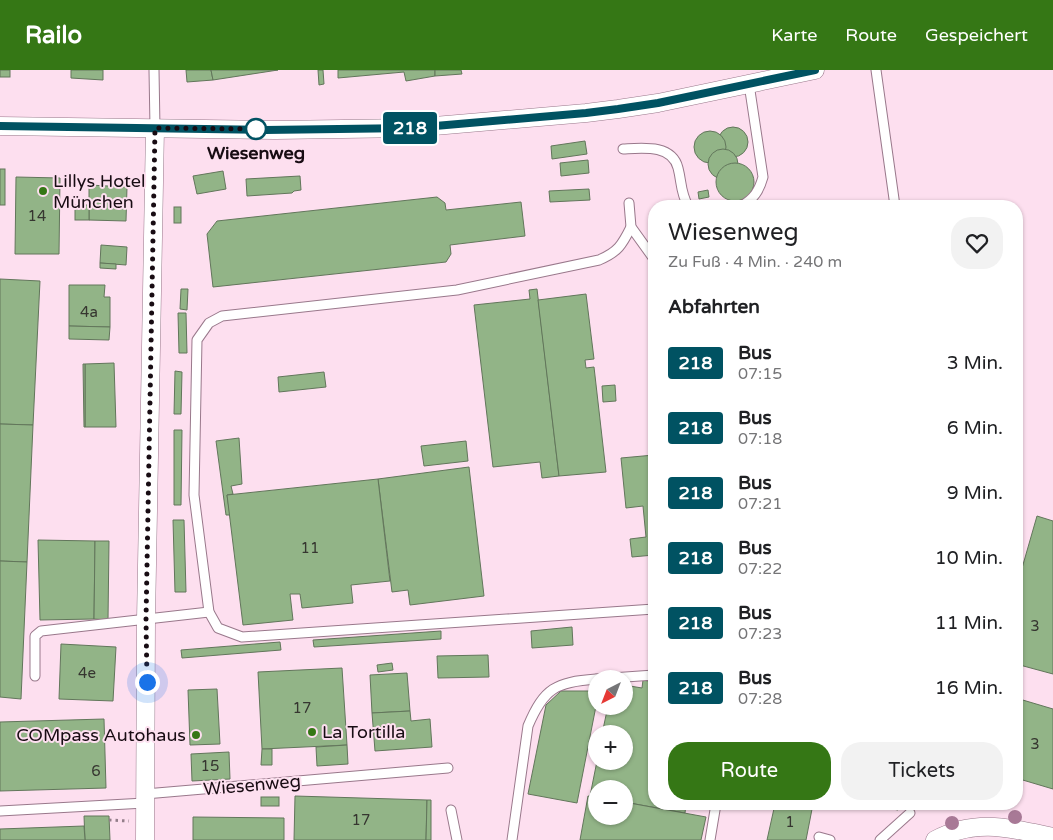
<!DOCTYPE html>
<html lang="de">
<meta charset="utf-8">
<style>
body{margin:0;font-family:"Varela Round",sans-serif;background:#f2f2f2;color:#202124;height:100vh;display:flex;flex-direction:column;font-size:19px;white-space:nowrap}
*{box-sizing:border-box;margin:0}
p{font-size:16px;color:#757577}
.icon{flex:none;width:28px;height:28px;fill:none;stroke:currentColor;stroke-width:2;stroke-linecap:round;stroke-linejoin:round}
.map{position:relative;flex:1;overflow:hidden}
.panel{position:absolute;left:648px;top:130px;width:375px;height:610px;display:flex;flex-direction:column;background:#fff;border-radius:20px;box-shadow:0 1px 4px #0004}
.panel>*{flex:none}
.badge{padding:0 10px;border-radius:4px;font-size:18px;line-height:32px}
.needle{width:32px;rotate:222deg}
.buttons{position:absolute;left:588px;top:600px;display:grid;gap:10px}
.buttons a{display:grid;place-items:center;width:45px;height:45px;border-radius:50%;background:#fff;box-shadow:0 1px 4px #0004;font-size:25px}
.you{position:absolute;width:25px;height:25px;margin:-12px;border:4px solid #fff;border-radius:50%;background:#1a73e8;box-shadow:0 0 0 8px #1a73e833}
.map>.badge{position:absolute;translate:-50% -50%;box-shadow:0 0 0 2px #fff}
h2{padding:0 20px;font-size:19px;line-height:45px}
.round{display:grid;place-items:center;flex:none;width:52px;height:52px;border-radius:20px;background:#f2f2f2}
.overview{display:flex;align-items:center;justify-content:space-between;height:85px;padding:0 20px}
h1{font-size:24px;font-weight:600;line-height:38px}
.button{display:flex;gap:10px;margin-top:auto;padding:10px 20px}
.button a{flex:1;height:58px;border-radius:20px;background:#357715;color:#fff;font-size:20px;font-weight:600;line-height:58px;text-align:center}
.button a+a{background:#f2f2f2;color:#202124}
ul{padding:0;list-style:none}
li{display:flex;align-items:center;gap:15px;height:65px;padding:0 20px}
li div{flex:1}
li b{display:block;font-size:19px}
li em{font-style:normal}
li .badge{min-width:55px;font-weight:700;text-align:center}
header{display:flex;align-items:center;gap:30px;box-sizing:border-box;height:70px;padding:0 25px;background:#357715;color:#fff}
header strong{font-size:24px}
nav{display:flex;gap:28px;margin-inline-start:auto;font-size:18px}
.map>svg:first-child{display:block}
</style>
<header>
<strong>Railo</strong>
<nav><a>Karte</a><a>Route</a><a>Gespeichert</a></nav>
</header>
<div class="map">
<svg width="1053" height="770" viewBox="0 0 1053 770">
<rect width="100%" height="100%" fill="#fddfef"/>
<g fill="#92b487" stroke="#62765b">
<rect x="0" y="0" width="10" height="7"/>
<path d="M71 0H103V10L71 8Z"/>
<path d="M186 0H211L213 10 187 12Z"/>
<path d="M211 0H278L213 10Z"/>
<path d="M318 0H323L324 14 319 15Z"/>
<path d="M338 0H435V6L406 11 404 2 338 8Z"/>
<path d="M435 0H461L462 4 435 6Z"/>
<circle cx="733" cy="72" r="15"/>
<circle cx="710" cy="77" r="16"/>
<path d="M585 71 587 84 552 89 551 76Z"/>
<circle cx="723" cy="94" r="15"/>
<path d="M588 90 589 103 561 106 560 93Z"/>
<circle cx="735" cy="112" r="19"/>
<rect x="0" y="99" width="5" height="36"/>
<path d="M223 101 226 119 197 124 193 106Z"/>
<path d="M300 106 301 120 294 121 292 123 247 126 246 109Z"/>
<path d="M16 107 60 108 59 184H15Z"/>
<path d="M89 115 127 117 126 151 89 150Z"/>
<path d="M589 119 590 130 550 132 549 121Z"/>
<path d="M708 120 709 127 699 129 698 122Z"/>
<path d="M437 127 445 133 446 140 521 132 525 166 450 175 451 184 446 192 213 217 207 164 217 151Z"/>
<rect x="75" y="135" width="14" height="15"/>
<rect x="174" y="137" width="7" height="16"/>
<path d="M101 175 127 177 126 195 100 193Z"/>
<path d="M100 193 116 194V199L100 198Z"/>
<path d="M0 209 40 211 33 355 0 354Z"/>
<path d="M69 215H105L104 227H110V257L69 256Z"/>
<path d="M181 219H188L187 240 180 239Z"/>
<path d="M537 219 559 406 542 408 540 392 493 397 474 235 530 229 529 220Z"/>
<path d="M586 224 594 289 585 290 586 298 594 297 606 402 559 406 538 230Z"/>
<path d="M178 243H186L187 283H179Z"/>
<path d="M69 256 110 257 109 270 69 269Z"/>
<path d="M114 293 116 357H85V294Z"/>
<path d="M83 294H85V357H84Z"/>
<path d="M175 301 182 302 181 344H174Z"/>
<path d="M324 302 326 317 279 322 278 307Z"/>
<path d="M615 315 616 331 603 332 602 316Z"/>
<path d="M0 354 33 355 27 492 0 491Z"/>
<path d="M174 360H182L181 435H174Z"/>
<path d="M239 368 242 414 231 416 233 424 227 425 230 445H226L216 371Z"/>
<path d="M466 371 468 391 424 396 421 376Z"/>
<path d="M654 385V485L632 487 630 469 646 467 643 436 626 438 621 388Z"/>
<path d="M469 397 484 526 410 535 408 520 392 522 378 409Z"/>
<path d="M378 409 390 511 351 515 353 533 302 538 300 524H290L293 550 243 555 227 425Z"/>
<path d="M1037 446 1053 451V604L1016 594V519Z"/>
<path d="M173 450H184L186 522H175Z"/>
<path d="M38 470 95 471 94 549 40 550Z"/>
<path d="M95 471H109L108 550 94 549Z"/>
<path d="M0 491 27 492 21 629 0 627Z"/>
<path d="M572 557 573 575 532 578 531 561Z"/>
<path d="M441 561V569L314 577 313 570Z"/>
<path d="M280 572 281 580 182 588 181 580Z"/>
<path d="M61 574 116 577 113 631 59 629Z"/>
<path d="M488 585 489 607 438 608 437 586Z"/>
<path d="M392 593 393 600 378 602 377 595Z"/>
<path d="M342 598 347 675 262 679 258 602Z"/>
<path d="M407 603 410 641 372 643 370 605Z"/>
<path d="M643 610 654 612V734H686L685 743 624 732V719H596V727L590 726 597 691H624V664H602L608 636H624V615L642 618Z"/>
<path d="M217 619 220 674 190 675 188 620Z"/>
<path d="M561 621H596V636L577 733 528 724 546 635Z"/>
<path d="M1016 628 1053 639V719L1016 708Z"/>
<path d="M410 641 411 651 430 649 432 677 375 681 372 643Z"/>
<path d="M104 649 106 718 0 721V652Z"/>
<path d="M347 675 348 694 317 696 316 677Z"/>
<path d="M262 679H272V695H261Z"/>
<path d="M229 682 230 709 192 711 191 684Z"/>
<path d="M295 726 427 730 426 770H294Z"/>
<path d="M588 726 596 727V746H624V732L706 747 701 770H580Z"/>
<rect x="261" y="727" width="18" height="9"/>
<path d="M427 730H431V770H426Z"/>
<path d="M775 734H813L806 770H767Z"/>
<path d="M866 734H899L898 740Z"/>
<path d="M84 746H109L110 770H85Z"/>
<path d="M193 747 284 748V770H193Z"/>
<path d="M84 756 85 770H0V759Z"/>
</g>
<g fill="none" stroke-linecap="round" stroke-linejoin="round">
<defs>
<g id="lane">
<path d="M154 0 155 58"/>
<path d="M876 0 895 136"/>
<path d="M623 79C642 78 672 74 678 98 682 113 680 121 688 136"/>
<path d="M629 133 631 157 654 189"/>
<path d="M741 136C754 129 759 121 763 107L749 14"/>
<path d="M631 157C622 175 618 182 599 190L457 220 222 246 209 253 197 270 194 425 209 542 218 558 242 567 654 539"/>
<path d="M35 606V566L41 561 209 542"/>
<path d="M597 609 654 605"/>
<path d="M145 724 448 698"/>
<path d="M451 740 457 770"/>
<path d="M0 741 145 733"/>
<path d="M819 767 830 770"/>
<path d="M512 770 528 656C544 618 556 612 596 609"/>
<path d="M710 770 716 734"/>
<path d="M880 770 910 743"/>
</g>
<g id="street">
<path d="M0 56 275 60 411 58 586 43 618 39 658 33 815 0"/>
<path d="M145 770 146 550 155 58"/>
<path d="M935 770C976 748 1010 758 1053 767"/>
</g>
</defs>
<use href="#lane" stroke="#99788b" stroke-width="11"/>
<use href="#street" stroke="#99788b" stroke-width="19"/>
<path stroke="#937e8a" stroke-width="3" stroke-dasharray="2.5 4" stroke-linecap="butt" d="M109 750 129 751"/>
<use href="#lane" stroke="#fff" stroke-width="9"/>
<use href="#street" stroke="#fff" stroke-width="18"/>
</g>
<g fill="#a87996">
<circle cx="1015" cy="747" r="7"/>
<circle cx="952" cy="753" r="7"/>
</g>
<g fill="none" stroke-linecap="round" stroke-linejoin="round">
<defs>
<path id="line" d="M0 56 265 60 412 58 586 43 618 39 658 33 815 0"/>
</defs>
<use href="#line" stroke="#fff" stroke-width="11"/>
<use href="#line" stroke="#005262" stroke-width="8"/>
<path stroke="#180c13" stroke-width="5" stroke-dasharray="0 9" d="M147 612 146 550 155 58 256 59"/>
</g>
<circle fill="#fff" stroke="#005262" stroke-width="2.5" cx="256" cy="59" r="10"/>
<g fill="#357715" stroke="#fddfef" stroke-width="2">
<circle cx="43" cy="121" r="5"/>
<circle cx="312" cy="662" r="5"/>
<circle cx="196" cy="665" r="5"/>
</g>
<g text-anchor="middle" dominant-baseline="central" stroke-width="4" stroke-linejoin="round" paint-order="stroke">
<g font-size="15" fill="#363630">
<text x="37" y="146">14</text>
<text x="89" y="242">4a</text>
<text x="310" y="478">11</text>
<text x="1035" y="556">3</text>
<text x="87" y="603">4e</text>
<text x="302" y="638">17</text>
<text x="1035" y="674">3</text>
<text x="210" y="696">15</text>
<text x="96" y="701">6</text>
<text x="361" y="750">17</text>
<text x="790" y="752">1</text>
</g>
<g font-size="18" font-weight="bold" fill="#180c13" stroke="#fddfef">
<text x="256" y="83">Wiesenweg</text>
</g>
<g font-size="18" fill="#180c13" stroke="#fddfef" text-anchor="start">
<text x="53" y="111">Lillys Hotel<tspan x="53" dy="21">München</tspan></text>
<text x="322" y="662">La Tortilla</text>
<text x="186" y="665" text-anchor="end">COMpass Autohaus</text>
</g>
<g font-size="18" fill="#180c13" stroke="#fddfef">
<text transform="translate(252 715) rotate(-5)">Wiesenweg</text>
</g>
</g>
</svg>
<div class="buttons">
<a><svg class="needle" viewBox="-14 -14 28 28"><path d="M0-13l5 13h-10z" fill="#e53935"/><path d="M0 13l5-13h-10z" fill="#757577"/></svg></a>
<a>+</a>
<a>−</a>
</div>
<div class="you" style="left:147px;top:612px"></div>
<b class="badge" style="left:410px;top:58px;background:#005262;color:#fff">218</b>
<section class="panel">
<div class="overview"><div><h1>Wiesenweg</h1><p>Zu Fuß · 4 Min. · 240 m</p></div><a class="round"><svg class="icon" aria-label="heart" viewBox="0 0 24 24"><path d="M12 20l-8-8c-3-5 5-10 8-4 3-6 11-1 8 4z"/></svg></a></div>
<h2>Abfahrten</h2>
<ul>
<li><span class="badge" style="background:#005262;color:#fff">218</span><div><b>Bus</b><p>07:15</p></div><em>3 Min.</em></li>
<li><span class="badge" style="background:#005262;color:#fff">218</span><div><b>Bus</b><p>07:18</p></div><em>6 Min.</em></li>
<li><span class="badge" style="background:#005262;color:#fff">218</span><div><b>Bus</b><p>07:21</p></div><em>9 Min.</em></li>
<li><span class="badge" style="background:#005262;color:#fff">218</span><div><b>Bus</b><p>07:22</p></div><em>10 Min.</em></li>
<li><span class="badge" style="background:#005262;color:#fff">218</span><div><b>Bus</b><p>07:23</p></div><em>11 Min.</em></li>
<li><span class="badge" style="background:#005262;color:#fff">218</span><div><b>Bus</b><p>07:28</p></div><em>16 Min.</em></li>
</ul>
<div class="button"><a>Route</a><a>Tickets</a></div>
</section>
</div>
